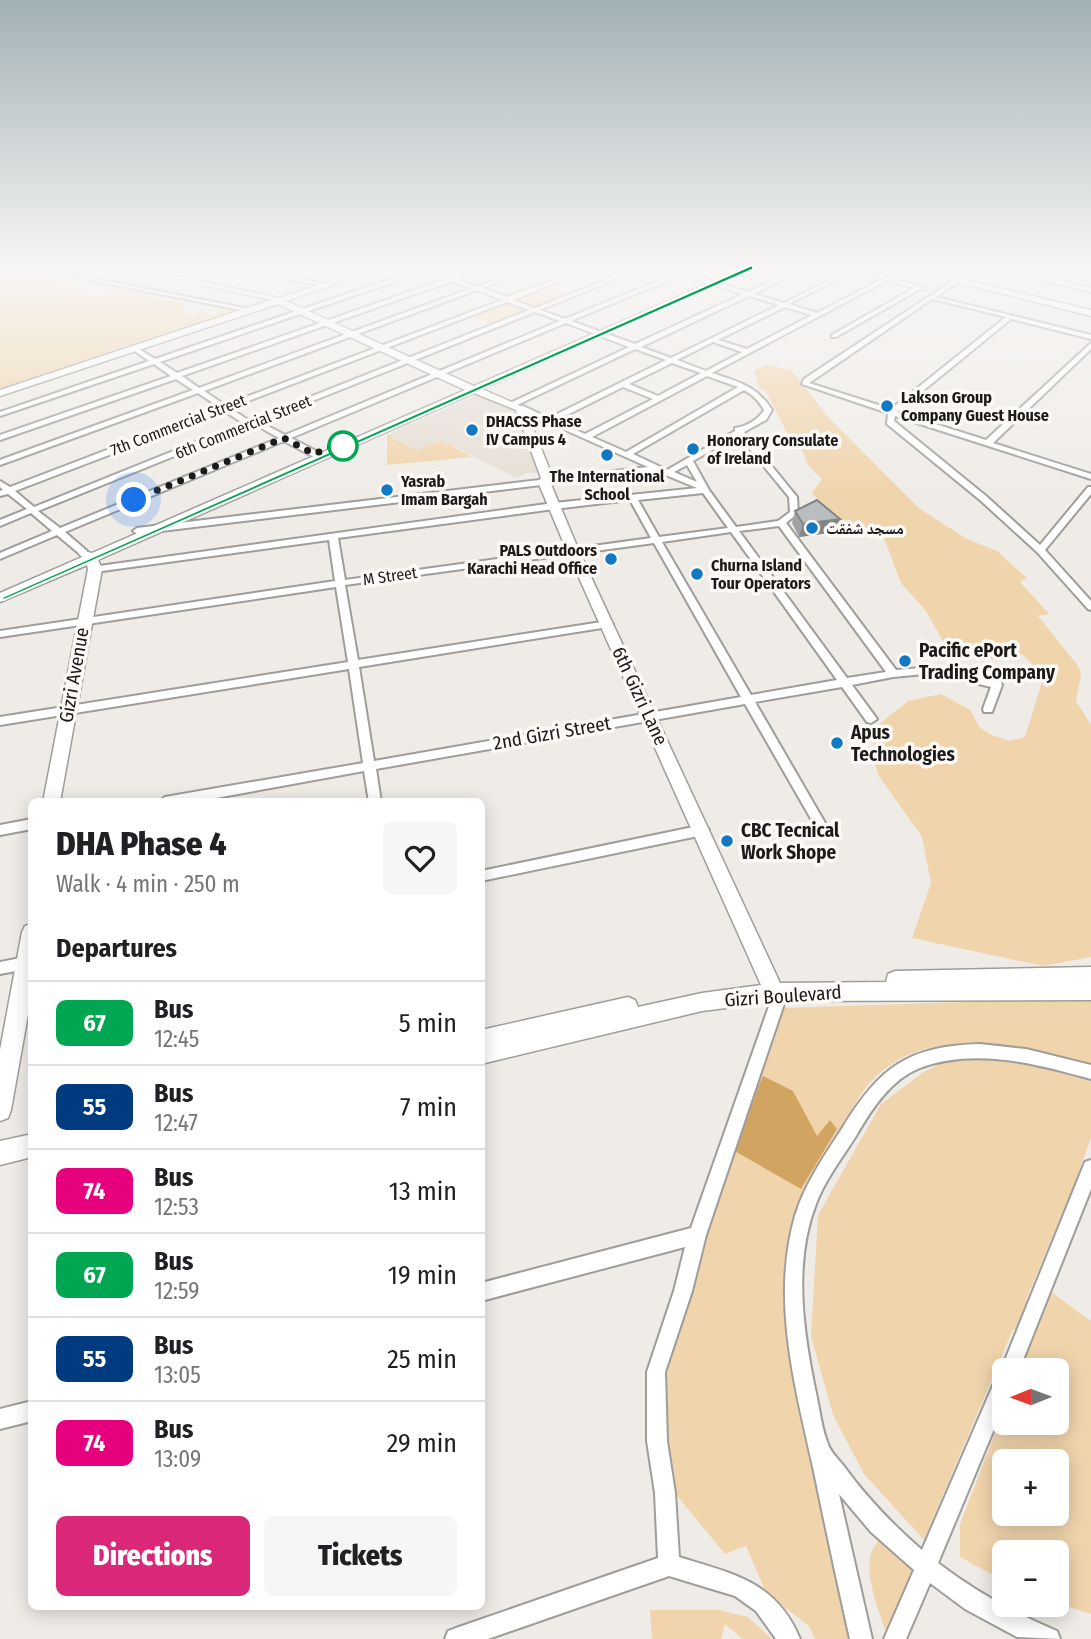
<!DOCTYPE html>
<meta charset="utf-8">
<style>
body{margin:0;font-family:"Fira Sans Condensed","Noto Naskh Arabic",sans-serif;background:#f6f6f6;color:#202124;height:100vh;display:flex;flex-direction:column;font-size:26px;white-space:nowrap}
*{box-sizing:border-box;margin:0}
p{font-size:23px;color:#757577}
.icon{flex:none;width:38px;height:38px;fill:none;stroke:currentColor;stroke-width:2;stroke-linecap:round;stroke-linejoin:round}
.map{position:relative;flex:1;overflow:hidden}
.panel{position:absolute;left:28px;top:798px;width:457px;height:812px;display:flex;flex-direction:column;background:#fff;border-radius:10px;box-shadow:0 4px 18px #0003}
.panel>*{flex:none}
.badge{padding:0 14px;border-radius:10px;font-size:24px;line-height:46px}
.needle{width:46px;rotate:269deg}
.buttons{position:absolute;left:992px;top:1358px;display:grid;gap:14px}
.buttons a{display:grid;place-items:center;width:77px;height:77px;border-radius:10px;background:#fff;box-shadow:0 4px 18px #0003;font-size:35px}
.you{position:absolute;width:35px;height:35px;margin:-18px;border:5px solid #fff;border-radius:50%;background:#1a73e8;box-shadow:0 0 0 10px #1a73e833}
.map>.badge{position:absolute;translate:-50% -50%;box-shadow:0 0 0 4px #fff}
h2{padding:0 28px;font-size:26px;line-height:63px}
.round{display:grid;place-items:center;flex:none;width:74px;height:74px;border-radius:10px;background:#f6f6f6}
.headline{display:flex;align-items:center;justify-content:space-between;height:119px;padding:0 28px}
h1{font-size:33px;font-weight:800;line-height:52px}
.action{display:flex;gap:14px;margin-top:auto;padding:14px 28px}
.action a{flex:1;height:80px;border-radius:10px;background:#db2777;color:#fff;font-size:28px;font-weight:800;line-height:80px;text-align:center}
.action a+a{background:#f6f6f6;color:#202124}
ul{padding:0;list-style:none}
li{display:flex;align-items:center;gap:21px;height:84px;padding:0 28px;border-top:2px solid #e0e0e0}
li div{flex:1}
li b{display:block;font-size:26px}
li em{font-style:normal}
li .badge{min-width:77px;font-weight:700;text-align:center}
.map>svg:first-child{display:block}
</style>
<div class="map">
<svg width="1091" height="1639" viewBox="0 0 1091 1639">
<rect width="100%" height="100%" fill="#efece8"/>
<path fill="#e5ded4" d="M477 395 515 412 542 472 527 473 517 478 441 440 417 450 387 435Z"/>
<g fill="#f0d4ab" fill-rule="evenodd">
<path d="M10 267 78 285 71 290 97 296 116 289 184 304V312L190 316 202 311 211 315 230 308 244 311 0 391V275L6 273 0 271Z"/>
<path d="M548 287 567 293 533 307 514 300Z"/>
<path d="M504 303 524 310 490 324 470 316Z"/>
<path d="M767 365 791 370 828 417 920 509 967 539 997 551 1027 578 1020 582 1049 614 1038 616 1079 667 1081 675 1076 701 1091 725V957L1043 966 912 938 931 883 922 837 879 776 872 754 877 726 908 701 941 694 970 710 980 728 992 735 1010 741 1025 737 1044 676 1023 655 998 661 947 648 926 611 901 583 884 538 840 534 814 511 823 505 812 493 822 479 808 465 800 444 787 433 766 391 759 388 754 371Z"/>
<path d="M387 435 417 450 441 440 472 457 387 465Z"/>
<path d="M1091 998V1067C1019 1047 924 1019 867 1086 854 1102 846 1123 835 1141 816 1171 799 1195 796 1232 793 1277 801 1334 803 1381H794L848 1639H815L809 1626 766 1593 746 1546 725 1554 674 1492 663 1374 710 1210 782 1008Z"/>
<path d="M983 1058 1022 1061 1091 1080V1138L1072 1190 1077 1195 1064 1224 1059 1221 1026 1300 1034 1307 1020 1334 1013 1329 924 1540 864 1474 833 1415 811 1336 818 1215 881 1104 922 1073 943 1062Z"/>
<path d="M1051 1292 1091 1321V1614L1057 1603V1552H1004V1581L960 1557V1524L1004 1410V1423H1057V1370H1020ZM1057 1461V1514H1004V1461Z"/>
<path d="M880 1540 919 1562 888 1639C881 1612 855 1561 880 1540Z"/>
<path d="M650 1610H719L748 1617 772 1639H743L725 1624 721 1639H652Z"/>
</g>
<path fill="#d1a561" d="M763 1076 793 1091 817 1136 830 1120 837 1129 801 1189 731 1149Z"/>
<g fill="none" stroke-linecap="round" stroke-linejoin="round">
<defs>
<g id="street">
<path d="M23 267H36L254 310 251 312Z"/>
<path d="M165 267H173L159 274 154 273Z"/>
<path d="M226 267H239L331 285 328 287Z"/>
<path d="M351 267H364L374 270 371 272Z"/>
<path d="M416 267 429 268 452 277 480 267H489L457 279 477 287 530 267H539L483 288 507 297 587 267H595L513 300 535 308 637 267H645L540 310 565 319 676 273 658 267C666 267 675 272 682 271 688 270 692 267 699 267L686 273 748 292 801 267H809L754 294 784 303 850 270 847 267 924 287V289H920L836 337H832V335L914 288 888 280 712 373C738 382 756 385 772 410L766 420 744 432 797 497 798 513 786 523 896 670 934 667 1001 682 1002 685 992 712H984L983 709 991 687 934 673 893 677 852 685 877 719 871 723 867 722 842 687 755 702 832 835 830 838H822L745 704 376 769 381 802H369L364 771 194 802H159L165 797 363 763 349 669 0 725V717L348 662 336 587 0 637V631L335 581 329 540 95 572 92 571V567L554 503 697 488 656 471 137 534 133 531 137 528 648 467 516 408 523 406 549 418 666 360 635 349 515 406 508 404 629 347 566 323 291 438 318 452V456H312L284 441 65 532 87 551V555H81L57 535 0 559V553L52 531 31 513 0 526V520L27 509 8 494 0 496V491L3 490 0 487V481L10 487 219 407 198 393 0 465V460L193 390 176 379 0 440V435L171 376 154 364 0 416V412L149 361 132 349V347H136L155 359 420 269ZM426 271 446 279 177 373 160 362ZM855 271 882 279 817 313 789 304ZM681 275 743 294 635 344 571 321ZM452 281 472 288 199 388 182 376ZM477 290 502 300 225 405 204 391ZM749 296 779 305 671 358 641 347ZM507 302 529 310 252 420H248L230 408ZM785 307 812 315 747 349 718 340ZM535 312 560 321 285 435 260 422ZM713 342 742 352 706 371 677 360ZM672 363 701 373 658 396 629 384ZM707 376 738 387 626 452 592 437ZM623 387 653 399 585 434 555 421ZM744 390C753 395 759 401 764 410 759 419 746 427 735 428V431L667 470 633 454ZM224 411 243 423 34 507 15 491ZM254 424 279 438 60 528 38 511ZM738 435 789 497 790 512 778 521 736 527 709 490 693 461ZM687 465 697 482 674 472ZM703 493 728 528 659 537 638 500ZM630 500 651 538 345 580 338 538 554 509ZM779 526 886 672 847 678 739 531ZM731 532 837 680 751 695 662 542ZM654 543 741 697 374 761 359 667 608 627 613 624 608 621 358 660 345 585Z"/>
<path d="M972 267H979L961 279H957V277Z"/>
<path d="M1075 267H1081L1063 284H1059V282Z"/>
<path d="M954 280 959 281 936 297 1091 335V339L1011 319 897 412 986 440 1091 343V349L993 443 1091 474V479L895 416 894 421 986 496 1040 545 1088 487H1091V494L1045 550 1091 601V610L1088 609 1037 552 980 500 887 424 888 413 802 384 804 379ZM932 299 1006 317 891 409 809 383Z"/>
<path d="M32 819V829L0 835V825Z"/>
<path d="M703 825 707 827 709 830 707 833 703 835 481 881V871Z"/>
<path d="M31 956 32 968 0 974V962Z"/>
<path d="M781 985 786 987 788 992 706 1235 692 1291 665 1372 667 1441 675 1493 679 1557C733 1574 776 1581 800 1639H776L756 1611 735 1596 669 1576 488 1639H445L448 1631 456 1628 658 1558 655 1493 647 1441V1372L674 1291 685 1247 481 1301V1283L691 1228 774 992 776 987Z"/>
<path d="M980 1044 1026 1049 1091 1065V1079C1038 1064 974 1047 920 1068 891 1079 871 1110 856 1136 842 1158 825 1180 816 1204 792 1266 804 1336 817 1398 820 1412 822 1430 828 1444 830 1451 838 1459 843 1465 866 1497 892 1524 922 1550L997 1376 1002 1374 1001 1370 1085 1162 1091 1160V1189L1019 1370H1004V1405L938 1563C975 1591 1014 1613 1057 1631L1060 1639 1017 1637 965 1609 930 1583 906 1639H884L914 1570 871 1532 839 1494 872 1639H850C837 1582 825 1525 813 1467 795 1386 771 1299 795 1216 805 1183 825 1155 843 1127 880 1067 908 1046 980 1044Z"/>
<path d="M32 1401V1421L0 1429V1409Z"/>
</g>
<g id="secondary">
<path d="M118 267H135L279 298 372 267H384L286 301 474 386 745 267H756L482 389 525 408 553 478 550 482 579 551 780 983 886 982 888 974 895 971 1091 967V1000L781 1001 702 1011 481 1064V1030L628 997 635 1000 638 1007 702 993 761 985 567 551 538 482 541 478 516 410 474 393 98 560 102 569 60 802H43L88 569 87 565 0 602V593L82 557 78 553 79 550 92 553 465 390 278 304 0 396V390L271 300Z"/>
<path d="M897 267H912L1091 310V316Z"/>
<path d="M989 267H1004L1091 288V292Z"/>
<path d="M32 924V992L11 1110 8 1118 0 1121V1050L22 932 25 926Z"/>
<path d="M32 1134V1157L0 1165V1141Z"/>
</g>
</defs>
<use href="#street" stroke="#9f9d99" stroke-width="4"/>
<use href="#secondary" stroke="#9f9d99" stroke-width="3"/>
<use href="#street" fill="#fff" fill-rule="evenodd"/>
<use href="#secondary" fill="#fff" fill-rule="evenodd"/>
</g>
<path fill="#a0a3a5" d="M795 511 840 519 836 532 799 537 792 523Z"/>
<path fill="#828486" d="M840 519 836 532 799 537 803 524Z"/>
<path fill="#babdc0" stroke="#828486" stroke-width="2" d="M817 500 840 519 803 524 795 511Z"/>
<linearGradient id="sky" x2="0" y2="1"><stop stop-color="#a2b1b5"/><stop offset="0.54" stop-color="#f8f6f5"/><stop offset="1" stop-color="#f8f6f5" stop-opacity="0"/></linearGradient>
<rect width="1091" height="497" fill="url(#sky)"/>
<path fill="#00a651" stroke="#fff" stroke-width="2" d="M752 265 754 269 4 600 0 598Z"/>
<g fill="none" stroke-linecap="round" stroke-linejoin="round">
<path stroke="#1c1b1a" stroke-width="7" stroke-dasharray="0 12.6" d="M134 500 284 438 314 454 340 443 343 446"/>
</g>
<g fill="#1179c4" stroke="#fcf9f6" stroke-width="2.5">
<circle cx="887" cy="406" r="7"/>
<circle cx="472" cy="430" r="7"/>
<circle cx="693" cy="449" r="7"/>
<circle cx="607" cy="455" r="7"/>
<circle cx="387" cy="490" r="7"/>
<circle cx="812" cy="528" r="7"/>
<circle cx="611" cy="559" r="7"/>
<circle cx="697" cy="574" r="7"/>
<circle cx="905" cy="661" r="7"/>
<circle cx="837" cy="743" r="7"/>
<circle cx="727" cy="841" r="7"/>
</g>
<circle fill="#fff" stroke="#00a651" stroke-width="3.5" cx="343" cy="446" r="14"/>
<g text-anchor="middle" dominant-baseline="central" stroke-width="7" stroke-linejoin="round" paint-order="stroke">
<g font-size="16" font-weight="bold" fill="#1c1b1a" stroke="#fcf9f6" text-anchor="start">
<text x="901" y="397">Lakson Group<tspan x="901" dy="18">Company Guest House</tspan></text>
<text x="486" y="421">DHACSS Phase<tspan x="486" dy="18">IV Campus 4</tspan></text>
<text x="707" y="440">Honorary Consulate<tspan x="707" dy="18">of Ireland</tspan></text>
<text x="607" y="476" text-anchor="middle">The International<tspan x="607" dy="18">School</tspan></text>
<text x="401" y="481">Yasrab<tspan x="401" dy="18">Imam Bargah</tspan></text>
<text x="826" y="528">مسجد شفقت</text>
<text x="597" y="550" text-anchor="end">PALS Outdoors<tspan x="597" dy="18">Karachi Head Office</tspan></text>
<text x="711" y="565">Churna Island<tspan x="711" dy="18">Tour Operators</tspan></text>
</g>
<g font-size="16" fill="#1c1b1a" stroke="#fcf9f6">
<text transform="translate(178 425) rotate(-21)">7th Commercial Street</text>
<text transform="translate(243 427) rotate(-22)">6th Commercial Street</text>
<text transform="translate(390 576) rotate(-8)">M Street</text>
</g>
<g font-size="19" font-weight="bold" fill="#1c1b1a" stroke="#fcf9f6" text-anchor="start">
<text x="919" y="650">Pacific ePort<tspan x="919" dy="22">Trading Company</tspan></text>
<text x="851" y="732">Apus<tspan x="851" dy="22">Technologies</tspan></text>
<text x="741" y="830">CBC Tecnical<tspan x="741" dy="22">Work Shope</tspan></text>
</g>
<g font-size="19" fill="#1c1b1a" stroke="#fcf9f6">
<text transform="translate(74 675) rotate(-80)">Gizri Avenue</text>
<text transform="translate(640 696) rotate(65)">6th Gizri Lane</text>
<text transform="translate(552 733) rotate(-10)">2nd Gizri Street</text>
<text transform="translate(783 996) rotate(-4)">Gizri Boulevard</text>
</g>
</g>
</svg>
<div class="buttons">
<a><svg class="needle" viewBox="-14 -14 28 28"><path d="M0-13l5 13h-10z" fill="#e53935"/><path d="M0 13l5-13h-10z" fill="#757577"/></svg></a>
<a>+</a>
<a>−</a>
</div>
<div class="you" style="left:134px;top:500px"></div>
<section class="panel">
<div class="headline"><div><h1>DHA Phase 4</h1><p>Walk · 4 min · 250 m</p></div><a class="round"><svg class="icon" aria-label="heart" viewBox="0 0 24 24"><path d="M12 20l-8-8c-3-5 5-10 8-4 3-6 11-1 8 4z"/></svg></a></div>
<h2>Departures</h2>
<ul>
<li><span class="badge" style="background:#00a651;color:#fff">67</span><div><b>Bus</b><p>12:45</p></div><em>5 min</em></li>
<li><span class="badge" style="background:#003b80;color:#fff">55</span><div><b>Bus</b><p>12:47</p></div><em>7 min</em></li>
<li><span class="badge" style="background:#e6007e;color:#fff">74</span><div><b>Bus</b><p>12:53</p></div><em>13 min</em></li>
<li><span class="badge" style="background:#00a651;color:#fff">67</span><div><b>Bus</b><p>12:59</p></div><em>19 min</em></li>
<li><span class="badge" style="background:#003b80;color:#fff">55</span><div><b>Bus</b><p>13:05</p></div><em>25 min</em></li>
<li><span class="badge" style="background:#e6007e;color:#fff">74</span><div><b>Bus</b><p>13:09</p></div><em>29 min</em></li>
</ul>
<div class="action"><a>Directions</a><a>Tickets</a></div>
</section>
</div>
